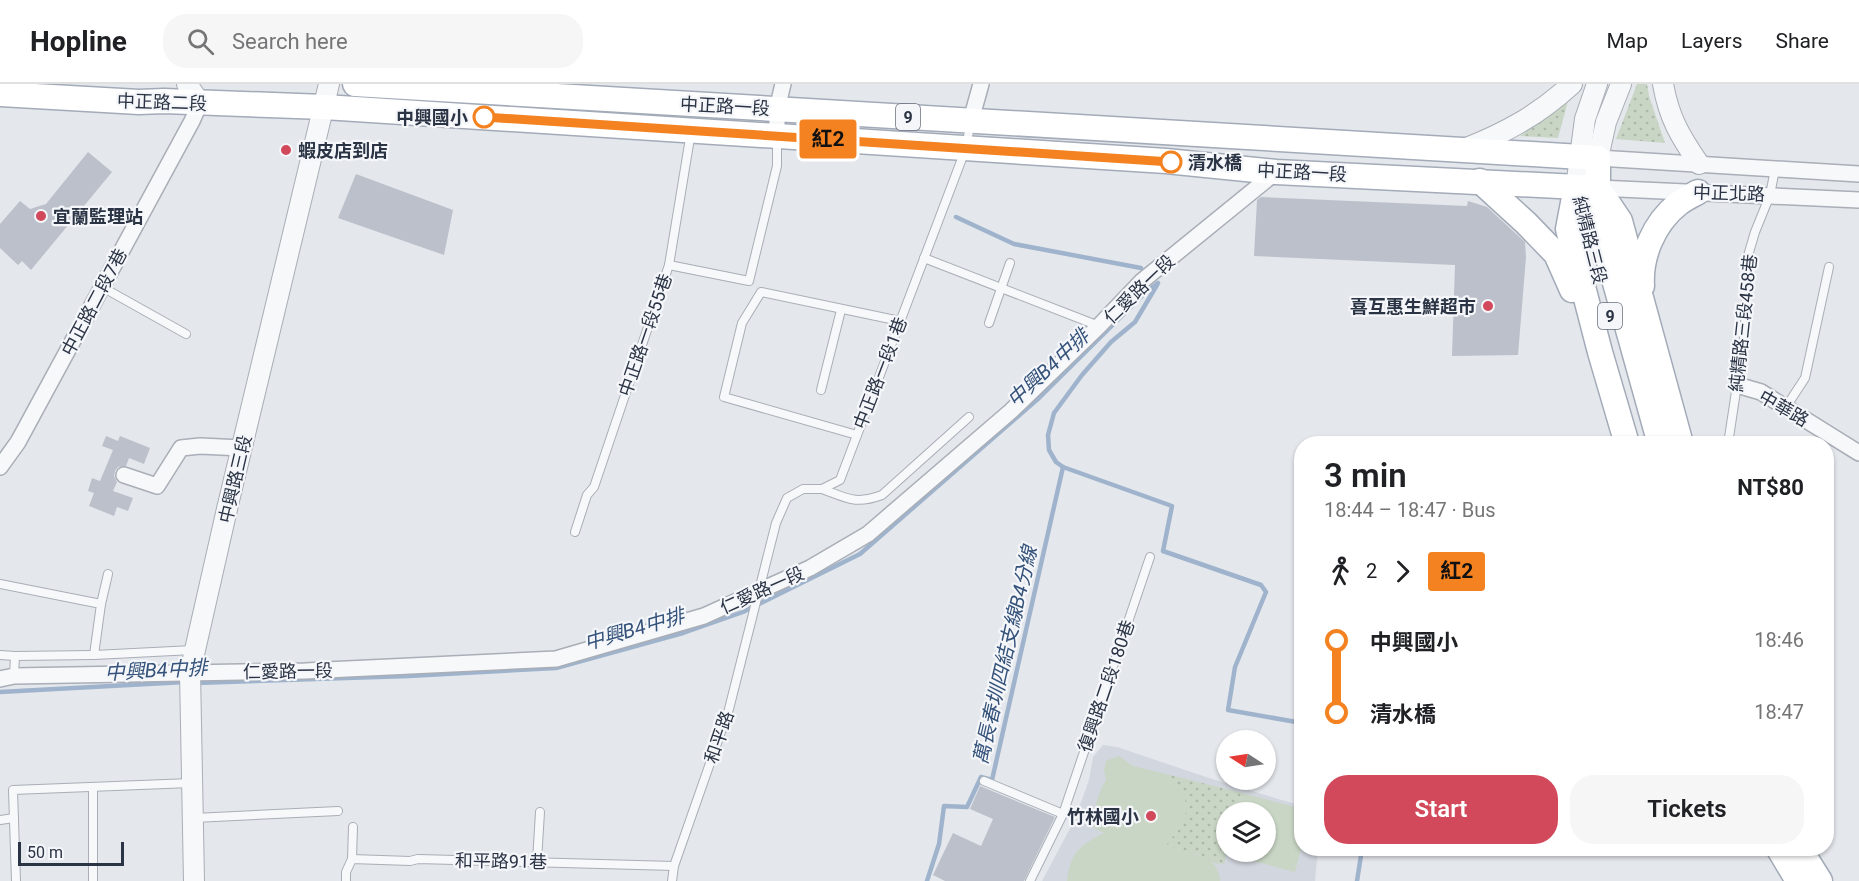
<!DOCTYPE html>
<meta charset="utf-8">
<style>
body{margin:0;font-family:Roboto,"Noto Sans TC",sans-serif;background:#f6f6f6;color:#202124;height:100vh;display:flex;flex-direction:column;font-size:22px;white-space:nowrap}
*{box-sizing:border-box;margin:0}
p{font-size:20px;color:#757577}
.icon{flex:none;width:33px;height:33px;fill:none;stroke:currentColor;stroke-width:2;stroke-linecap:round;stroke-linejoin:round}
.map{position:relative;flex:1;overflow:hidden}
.drawer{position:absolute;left:1294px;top:352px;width:540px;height:420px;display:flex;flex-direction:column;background:#fff;border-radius:24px;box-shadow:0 2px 4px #0004}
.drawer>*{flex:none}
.badge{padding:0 12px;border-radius:4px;font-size:21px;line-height:39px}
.needle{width:39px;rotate:282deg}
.tools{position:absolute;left:1216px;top:646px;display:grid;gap:12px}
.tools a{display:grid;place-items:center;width:60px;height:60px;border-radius:50%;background:#fff;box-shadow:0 2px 4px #0004;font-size:30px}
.scale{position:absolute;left:18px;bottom:15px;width:106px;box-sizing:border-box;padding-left:6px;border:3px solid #2b3445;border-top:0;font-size:16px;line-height:21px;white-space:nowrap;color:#2b3445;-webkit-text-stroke:4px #f4f6f9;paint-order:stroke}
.map>.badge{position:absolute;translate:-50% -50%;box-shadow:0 0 0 3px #fff}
.legs{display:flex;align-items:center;gap:9px;height:66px;padding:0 30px;font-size:20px}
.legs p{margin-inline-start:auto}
.summary{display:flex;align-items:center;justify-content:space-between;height:102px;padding:0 30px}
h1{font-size:33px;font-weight:600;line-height:45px}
.button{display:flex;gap:12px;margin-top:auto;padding:12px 30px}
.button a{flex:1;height:69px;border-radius:24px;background:#d1495b;color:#fff;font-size:24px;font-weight:600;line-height:69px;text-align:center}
.button a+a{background:#f6f6f6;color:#202124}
ul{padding:0 30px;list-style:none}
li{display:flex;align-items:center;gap:21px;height:72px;font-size:22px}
li i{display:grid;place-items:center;width:9px;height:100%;margin:0 8px;background:currentColor}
li i::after{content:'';width:15px;height:15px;margin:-8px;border:4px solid;border-radius:50%;background:#fff}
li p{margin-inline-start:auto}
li:first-child i{background:linear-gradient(#0000 50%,currentColor 0)}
li:last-child i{background:linear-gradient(currentColor 50%,#0000 0)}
header{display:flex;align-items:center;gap:36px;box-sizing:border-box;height:84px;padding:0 30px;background:#fff;border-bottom:2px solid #e0e0e0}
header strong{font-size:28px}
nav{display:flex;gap:33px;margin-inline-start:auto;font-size:21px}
.search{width:420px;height:54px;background:#f6f6f6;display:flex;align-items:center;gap:15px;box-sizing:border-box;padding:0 21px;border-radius:24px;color:#757577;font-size:22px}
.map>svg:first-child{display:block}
</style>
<header>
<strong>Hopline</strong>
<div class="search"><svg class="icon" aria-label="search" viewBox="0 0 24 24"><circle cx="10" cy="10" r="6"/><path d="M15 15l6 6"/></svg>Search here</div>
<nav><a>Map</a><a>Layers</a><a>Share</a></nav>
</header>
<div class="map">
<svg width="1859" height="797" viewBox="0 0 1859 797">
<defs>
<pattern id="grass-dots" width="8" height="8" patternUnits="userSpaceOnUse" patternTransform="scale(1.5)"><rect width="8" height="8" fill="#c9d6c5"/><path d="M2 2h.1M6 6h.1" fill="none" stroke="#adb8ab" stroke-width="1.8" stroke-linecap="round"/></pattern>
</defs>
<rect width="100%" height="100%" fill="#e4e7ec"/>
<path fill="#d2d6de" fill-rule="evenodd" d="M1103 661 1117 663 1212 695 1302 722V765H1318L1315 797H1042L1075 735 1089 696 1093 673ZM1227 729H1266V768H1227Z"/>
<g fill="url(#grass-dots)">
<path d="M1637 0H1647L1649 12 1665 59 1616 55Z"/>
<path d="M1568 17 1558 54 1520 52Z"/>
<path d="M1166 690 1242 709 1237 729H1227V767L1224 780 1214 779 1199 770 1165 762 1179 745 1184 709Z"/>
</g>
<g fill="#c9d6c5">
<path d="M1119 672 1133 682 1166 690 1184 709 1187 726 1179 745 1165 762C1187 768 1219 769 1220 797H1067C1070 769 1080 761 1104 749L1094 744C1093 726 1097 712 1106 696L1104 686 1106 677Z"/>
<path d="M1242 709 1302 725V760L1295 788 1226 770 1227 767 1266 768V729H1237Z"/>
</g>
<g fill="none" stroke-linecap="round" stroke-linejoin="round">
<g stroke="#9fb4cc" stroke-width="4.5">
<path d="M956 133 1014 160 1141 184"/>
<path d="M1157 201 1135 238 1111 258 1082 291 1054 329 1048 351 1049 366 1056 378 1063 383 1172 422 1163 467 1261 501 1266 508 1235 583 1228 626 1302 639"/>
<path d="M196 599 409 592 556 584 683 549 743 528 860 470 1039 314 1146 208 1158 199"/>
<path d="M0 608 185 598"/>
<path d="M927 797 939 760 944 722 967 723 981 693 992 696 1063 383"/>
<path d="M1357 797 1362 765"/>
</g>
</g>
<g fill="#bbc0ca">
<path d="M88 68 112 88 31 186 22 177 18 181 0 164V140L20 117 30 125 46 120Z"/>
<path d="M356 90 453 126 444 171 338 134Z"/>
<path d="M1261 113 1467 122 1468 117 1487 123 1525 158 1526 173 1518 271 1452 272 1455 181 1254 172 1257 116Z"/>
<path d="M106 352 118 357 120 352 150 364 144 380 129 374 126 382 118 383 115 387 114 392 117 398 113 407 133 414 128 427 117 423 114 432 89 422 94 409 88 407 92 394 100 397 113 366 102 362Z"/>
<path d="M980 702 1055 733 1024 797H945L933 791 953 749 981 762 993 735 970 725Z"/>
</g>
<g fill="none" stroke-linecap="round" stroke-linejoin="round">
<defs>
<g id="service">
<path d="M924 174 1099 242"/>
<path d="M669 181 749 197 777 82V54"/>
<path d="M102 203 186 250"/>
<path d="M989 239 1010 179"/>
<path d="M821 306 841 226"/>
<path d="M1786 323 1805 294 1829 183"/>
<path d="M857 351 724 313 742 239 761 208 900 237"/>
<path d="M1728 360 1745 248 1747 175 1755 148 1770 111 1775 85"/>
<path d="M822 405C847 414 855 421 882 411L969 333"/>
<path d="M575 448 587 411 594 403 669 181 691 48"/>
<path d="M0 500 101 520 94 571 193 566"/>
<path d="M101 520 108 490"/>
<path d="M0 571 15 572 94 571"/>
<path d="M14 592 15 572"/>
<path d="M984 697 1063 730"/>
<path d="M194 734 338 727"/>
<path d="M0 736 14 734"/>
<path d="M352 775 353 743"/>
<path d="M537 777 540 728"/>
<path d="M16 797 13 706 191 699"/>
<path d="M93 797V703"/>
<path d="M346 797V788L352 775 410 777 418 775 674 782"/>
<path d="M672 797 674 782 729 625 776 439 787 414 803 405H822L840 396 966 64 970 41"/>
<path d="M1030 797 1063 730 1150 473"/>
</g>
<g id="minor">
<path d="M971 36 981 0"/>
<path d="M777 52V25L783 0"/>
<path d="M1598 74 1859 90"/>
<path d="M1598 104 1859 116"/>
<path d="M1737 301 1761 308 1859 369"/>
<path d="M0 383 18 358 192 37 200 19"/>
<path d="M124 391 157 402 181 364 200 362 242 364"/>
<path d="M0 595 14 592 305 587 556 575 704 532 810 484 868 450 1011 327 1099 242 1142 197 1276 88"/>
</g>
<g id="tertiary">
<path d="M187 0 200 19"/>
<path d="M1663 0C1669 34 1680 52 1699 80"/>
<path d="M1464 65C1507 48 1538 31 1572 0"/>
<path d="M1598 74 1606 38 1621 0"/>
<path d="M1576 103 1585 35 1597 0"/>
<path d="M194 797 190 588 227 425 329 0"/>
</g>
<g id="primary">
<path d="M355 0 1598 74V138L1660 360"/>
<path d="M0 10 139 18 164 17 324 23 1166 77 1276 88 1598 104"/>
<path d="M1480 97 1526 139 1556 170 1572 206"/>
<path d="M1576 103 1568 145 1600 268 1627 360"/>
<path d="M1598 104 1620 137 1681 360"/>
<path d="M1642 202C1640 172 1654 139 1678 120 1684 115 1691 112 1698 108"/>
<path d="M1779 765 1798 797"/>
<path d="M1800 765 1820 797"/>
</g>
</defs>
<use href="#service" stroke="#a9aeb7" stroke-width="10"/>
<use href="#minor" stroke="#a9aeb7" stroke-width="18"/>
<use href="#tertiary" stroke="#a9aeb7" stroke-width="22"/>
<use href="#primary" stroke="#a3abb8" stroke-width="27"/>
<use href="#service" stroke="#f7f8fa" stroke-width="8"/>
<use href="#minor" stroke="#f7f8fa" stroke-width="15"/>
<use href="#tertiary" stroke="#f7f8fa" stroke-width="20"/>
<use href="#primary" stroke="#fff" stroke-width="24"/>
</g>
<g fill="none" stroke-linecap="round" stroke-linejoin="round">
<defs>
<path id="line-1" d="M484 33 1171 78"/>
</defs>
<use href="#line-1" stroke="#fff" stroke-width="14"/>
<use href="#line-1" stroke="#f58220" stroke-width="9"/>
</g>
<g fill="#fff" stroke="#f58220" stroke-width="3">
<circle cx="484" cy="33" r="10"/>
<circle cx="1171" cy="78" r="10"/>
</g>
<g fill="#d1495b" stroke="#f4f6f9" stroke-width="2">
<circle cx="286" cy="66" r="6"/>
<circle cx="41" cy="132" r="6"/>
<circle cx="1488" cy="222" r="6"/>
<circle cx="1151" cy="732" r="6"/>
</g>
<g text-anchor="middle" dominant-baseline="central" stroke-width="4.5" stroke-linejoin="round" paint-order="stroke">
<g fill="#f4f6f9" stroke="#676e7b" stroke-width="1.5">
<rect x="896" y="20" width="24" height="26" rx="4.5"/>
<rect x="1598" y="219" width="24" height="26" rx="4.5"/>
</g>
<g font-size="16" font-weight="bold" fill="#2b3445">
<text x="908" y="33">9</text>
<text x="1610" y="232">9</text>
</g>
<g font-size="18" fill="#2b3445" stroke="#f4f6f9">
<text transform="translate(162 18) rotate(2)">中正路二段</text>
<text transform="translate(725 22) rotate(3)">中正路一段</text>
<text transform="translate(1302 88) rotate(3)">中正路一段</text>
<text transform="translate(1729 109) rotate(2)">中正北路</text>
<text transform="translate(1590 156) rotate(76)">純精路三段</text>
<text transform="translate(1139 205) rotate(-44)">仁愛路一段</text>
<text transform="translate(94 218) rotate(-62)">中正路二段7巷</text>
<text transform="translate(1743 239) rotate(-84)">純精路三段458巷</text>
<text transform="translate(645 251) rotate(-71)">中正路一段55巷</text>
<text transform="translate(880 289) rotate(-69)">中正路一段1巷</text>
<text transform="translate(1784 324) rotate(30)">中華路</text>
<text transform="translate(235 395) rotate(-77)">中興路三段</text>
<text transform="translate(762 506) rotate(-24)">仁愛路一段</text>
<text transform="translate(288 587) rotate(-1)">仁愛路一段</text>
<text transform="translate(1106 602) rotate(-71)">復興路二段180巷</text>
<text transform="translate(719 653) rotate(-71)">和平路</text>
<text transform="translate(501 777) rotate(1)">和平路91巷</text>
</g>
<g font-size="18" font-weight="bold" fill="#2b3445" stroke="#f4f6f9" text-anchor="end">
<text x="468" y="33">中興國小</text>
<text x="1188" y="78" text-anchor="start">清水橋</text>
</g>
<g font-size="18" font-weight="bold" fill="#2b3445" stroke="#f4f6f9" text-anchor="start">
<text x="298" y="66">蝦皮店到店</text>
<text x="53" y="132">宜蘭監理站</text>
<text x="1476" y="222" text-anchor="end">喜互惠生鮮超市</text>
<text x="1139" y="732" text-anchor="end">竹林國小</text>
</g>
<g font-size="20" font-style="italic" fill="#34527a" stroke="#f4f6f9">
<text transform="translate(1048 284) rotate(-43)">中興B4中排</text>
<text transform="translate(634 545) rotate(-16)">中興B4中排</text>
<text transform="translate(1005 571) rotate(-77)">萬長春圳四結支線B4分線</text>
<text transform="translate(156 586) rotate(-3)">中興B4中排</text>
</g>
</g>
</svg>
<div class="tools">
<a><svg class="needle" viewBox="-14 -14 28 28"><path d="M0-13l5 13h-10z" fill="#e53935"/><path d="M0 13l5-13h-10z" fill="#757577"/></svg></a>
<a><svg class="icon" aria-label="layers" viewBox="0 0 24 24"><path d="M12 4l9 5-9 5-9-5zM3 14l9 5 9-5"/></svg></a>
</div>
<div class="scale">50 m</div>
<b class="badge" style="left:828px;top:55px;background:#f58220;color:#111">紅2</b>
<section class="drawer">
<div class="summary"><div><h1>3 min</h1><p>18:44 – 18:47 · Bus</p></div><b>NT$80</b></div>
<div class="legs"><svg class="icon" aria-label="walk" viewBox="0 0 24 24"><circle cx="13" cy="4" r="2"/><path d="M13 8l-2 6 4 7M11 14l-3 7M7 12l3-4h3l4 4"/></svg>2<svg class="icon" aria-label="forward" viewBox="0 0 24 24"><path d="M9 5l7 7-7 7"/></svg><b class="badge" style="background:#f58220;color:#111">紅2</b></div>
<ul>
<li><i style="color:#f58220"></i><b>中興國小</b><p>18:46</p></li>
<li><i style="color:#f58220"></i><b>清水橋</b><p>18:47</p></li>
</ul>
<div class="button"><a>Start</a><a>Tickets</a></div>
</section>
</div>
